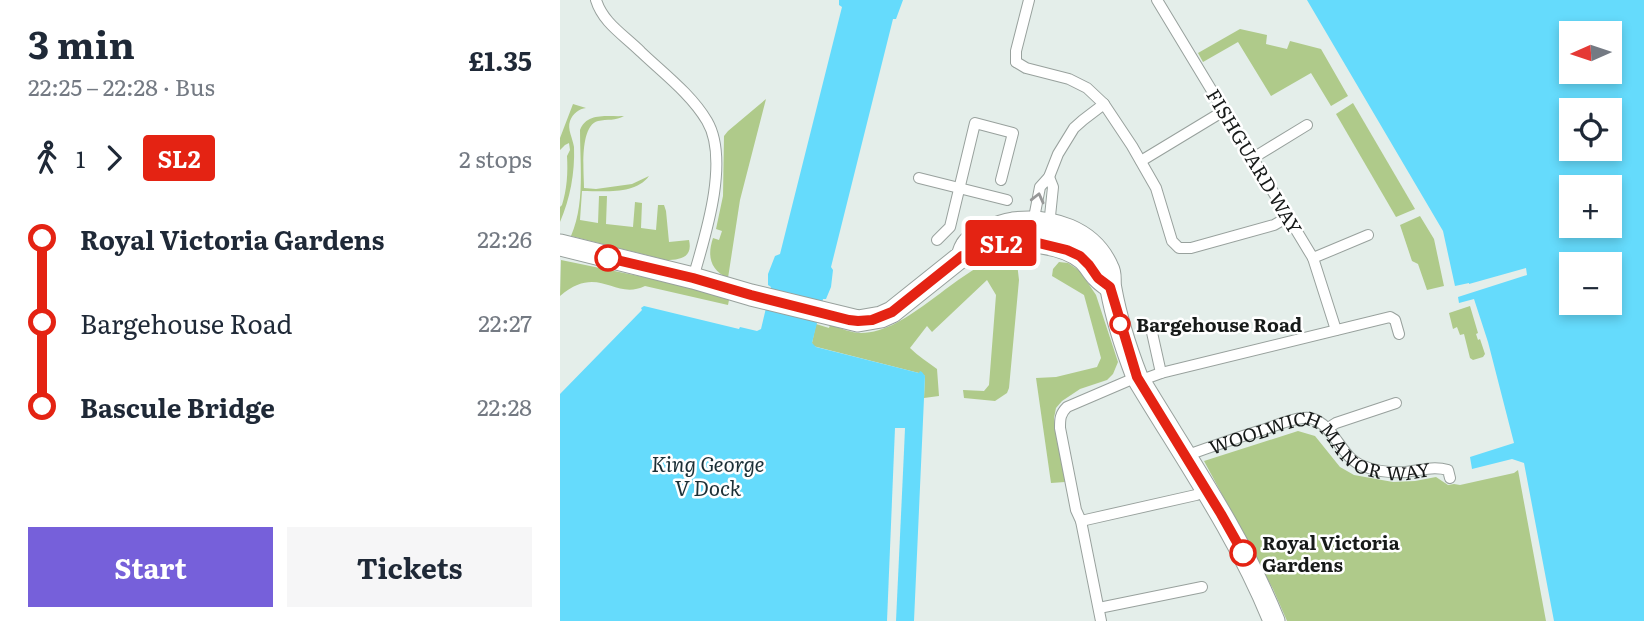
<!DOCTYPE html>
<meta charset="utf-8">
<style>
body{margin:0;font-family:Literata,serif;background:#f6f6f7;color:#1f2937;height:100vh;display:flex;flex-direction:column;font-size:26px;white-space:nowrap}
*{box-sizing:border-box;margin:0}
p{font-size:23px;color:#747a83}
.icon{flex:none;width:38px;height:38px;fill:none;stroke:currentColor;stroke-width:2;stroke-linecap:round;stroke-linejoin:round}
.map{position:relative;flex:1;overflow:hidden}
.side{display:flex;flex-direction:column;background:#fff;width:560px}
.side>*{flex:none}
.badge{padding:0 14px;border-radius:5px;font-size:24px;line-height:46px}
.needle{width:46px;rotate:267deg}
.tools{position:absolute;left:999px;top:21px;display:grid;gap:14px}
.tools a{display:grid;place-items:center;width:63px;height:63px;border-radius:0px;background:#fff;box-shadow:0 4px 10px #0003;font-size:35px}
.map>.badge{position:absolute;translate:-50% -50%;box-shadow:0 0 0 4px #fff}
.legs{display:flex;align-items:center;gap:10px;height:77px;padding:0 28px;font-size:23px}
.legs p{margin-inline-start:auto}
.summary{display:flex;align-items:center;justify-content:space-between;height:119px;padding:0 28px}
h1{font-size:38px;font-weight:700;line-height:52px}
.cta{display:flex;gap:14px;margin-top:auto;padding:14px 28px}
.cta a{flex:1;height:80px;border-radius:0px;background:#7660da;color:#fff;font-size:28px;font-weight:700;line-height:80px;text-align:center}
.cta a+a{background:#f6f6f7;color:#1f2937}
ul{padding:0 28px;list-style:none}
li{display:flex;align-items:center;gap:24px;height:84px;font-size:26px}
li i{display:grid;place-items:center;width:10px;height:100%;margin:0 9px;background:currentColor}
li i::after{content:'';width:18px;height:18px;margin:-9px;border:5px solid;border-radius:50%;background:#fff}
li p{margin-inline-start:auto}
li:first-child i{background:linear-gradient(#0000 50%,currentColor 0)}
li:last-child i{background:linear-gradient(currentColor 50%,#0000 0)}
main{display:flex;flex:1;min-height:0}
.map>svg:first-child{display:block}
</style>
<main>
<section class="side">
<div class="summary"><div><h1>3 min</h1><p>22:25 – 22:28 · Bus</p></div><b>£1.35</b></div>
<div class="legs"><svg class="icon" aria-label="walk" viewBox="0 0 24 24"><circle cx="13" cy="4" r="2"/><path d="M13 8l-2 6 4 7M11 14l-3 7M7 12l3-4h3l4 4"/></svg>1<svg class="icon" aria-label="forward" viewBox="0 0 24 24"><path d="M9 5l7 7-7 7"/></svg><b class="badge" style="background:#e42313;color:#fff">SL2</b><p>2 stops</p></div>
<ul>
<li><i style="color:#e42313"></i><b>Royal Victoria Gardens</b><p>22:26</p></li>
<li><i style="color:#e42313"></i><span>Bargehouse Road</span><p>22:27</p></li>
<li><i style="color:#e42313"></i><b>Bascule Bridge</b><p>22:28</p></li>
</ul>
<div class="cta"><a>Start</a><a>Tickets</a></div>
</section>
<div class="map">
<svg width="1084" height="621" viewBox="0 0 1084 621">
<rect width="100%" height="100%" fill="#e4eeea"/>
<g fill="#afca8a">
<path d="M680 29 707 35 706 44 727 49 730 41 761 49 788 96 771 106 751 73 711 96 678 42 643 62 638 53Z"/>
<path d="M206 99 180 200 168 278C150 270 147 256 153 238L159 240 162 231 156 229 163 196 164 136 168 131Z"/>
<path d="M793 103 855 209 836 217 776 114Z"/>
<path d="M13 104 26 108C19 109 13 113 10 121 7 129 13 139 14 147 15 173 10 199 0 222V207L2 205C7 189 8 173 7 156L10 150 9 143 5 145 0 150V138Z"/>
<path d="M64 116C56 121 47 119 38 121 19 126 24 173 24 188L36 189 72 184 89 176C75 195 44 191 22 191L20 220 38 223 39 196H47L46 224 73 227 75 202 82 203 81 228 96 230 98 205H104L106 211 109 242 129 240C133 257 121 260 106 260L11 236C25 203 20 166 20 130 27 112 48 117 64 116Z"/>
<path d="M860 216 874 239 884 286 867 290 858 264 852 261 840 225Z"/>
<path d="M443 256 452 257 457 263 459 280 449 388 447 393 435 401 404 398 403 390 424 391 429 385 436 295 427 280 372 332 367 326 350 348C358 356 368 362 377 369L379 396 364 398 365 376 359 373 253 346 252 343 256 324 269 328 270 325C280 328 292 333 301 333 348 333 395 270 443 256Z"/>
<path d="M1 260 132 287 169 300 168 305 85 286C54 301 39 263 0 296Z"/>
<path d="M499 262 508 263 520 271 536 295 558 362 553 374 547 380 520 389 502 401 496 408 494 418 505 482 491 483 476 378 496 377 537 367 541 358 524 295 492 276 493 269Z"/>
<path d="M910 306 918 333 916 334 918 340 920 339 925 354 923 357 913 360 910 358 904 334 900 335 897 327 893 329 889 313Z"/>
<path d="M738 431 755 436 780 467 794 475 833 482 855 481 876 477 888 485 894 484 900 485 954 473 958 470 986 621H727L713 589 644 461Z"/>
</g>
<g fill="#65dbfc" fill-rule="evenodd">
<path d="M279 0H343L336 19H333L271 267 273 270 271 287 266 299H263L252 343 256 347 359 373 360 371 362 372 365 376 354 621H0V394L82 310 81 308 84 306 179 329 180 327 197 331 201 329 211 287 208 285V274L215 256 220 254 282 7 279 5Z"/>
<path d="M747 0H1084V621H994L964 463 952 459 912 469 910 457 954 443 928 342 914 299 899 303 898 297 967 275 966 268 909 284V283L895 286 883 231ZM1050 33V72H1012V33ZM1050 110V149H1012V110ZM1012 187H1050V226H1012ZM1012 264H1050V303H1012Z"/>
</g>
<path fill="#e4eeea" d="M335 428H345L344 451 336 621H327Z"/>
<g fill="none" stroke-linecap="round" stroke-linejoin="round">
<defs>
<g id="street">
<path d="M36 0C43 23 64 35 81 52 103 73 131 94 147 121 170 160 145 237 133 278"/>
<path d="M597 0 753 258 776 330"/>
<path d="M456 62 466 68 509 79 527 88 544 104 572 146 596 188 612 241 619 248H631L714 225 728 217"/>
<path d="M456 62V51L469 0"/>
<path d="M693 158 747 125"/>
<path d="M581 161 657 115 665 114"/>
<path d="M359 178 447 200"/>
<path d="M473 223 480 187 489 177 498 154 514 128 523 120 544 104"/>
<path d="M489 226 493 187 489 177"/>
<path d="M377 240 390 227 415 123 453 133 441 180"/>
<path d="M753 258 808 235"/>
<path d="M591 328 601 373"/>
<path d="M579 381 601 373 830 317 835 320 839 334"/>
<path d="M768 428 776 423 836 403"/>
<path id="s1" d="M625 456C650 447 676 438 702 430 715 426 729 419 743 418 749 417 753 418 758 421 777 432 782 458 803 466 816 471 832 473 846 472 860 470 874 466 888 470L890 478"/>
<path d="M521 521 636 495 647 491"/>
<path d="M539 608 642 587"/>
<path d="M541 621 521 521 516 510 500 428C500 419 500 414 507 407L577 377"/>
</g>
<g id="highway">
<path d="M0 245 133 278 191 295 298 321 321 317 332 312 402 256C403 253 404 249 406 246 412 235 441 225 453 223 491 218 532 231 548 268 552 275 549 282 551 289 556 317 567 351 577 377 625 457 679 534 714 621"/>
<path d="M403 256C418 256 425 248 438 244 462 238 504 243 523 259 529 264 532 271 537 276 540 280 545 283 550 287"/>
</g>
</defs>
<use href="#street" stroke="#98a19d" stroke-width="12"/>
<use href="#highway" stroke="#98a19d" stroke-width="23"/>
<use href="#street" stroke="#fff" stroke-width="10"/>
<use href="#highway" stroke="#fff" stroke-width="21"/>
</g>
<defs><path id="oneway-chevron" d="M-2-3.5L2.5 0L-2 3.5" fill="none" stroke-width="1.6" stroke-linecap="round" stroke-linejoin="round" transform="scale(1.75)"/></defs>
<use stroke="#979898" href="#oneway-chevron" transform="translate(478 198) rotate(-76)"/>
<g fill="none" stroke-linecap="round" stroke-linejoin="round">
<defs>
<path id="line-1" d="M48 258 133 278 191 295 289 320 298 321 312 320 332 312 402 256H413L439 244 470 241 507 250 520 256 529 265 538 278 550 287 577 377 661 514 683 553"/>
</defs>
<use href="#line-1" stroke="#fff" stroke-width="16"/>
<use href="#line-1" stroke="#e42313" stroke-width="10"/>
</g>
<g fill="#fff" stroke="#e42313" stroke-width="3.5">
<circle cx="48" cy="258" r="12"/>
<circle cx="560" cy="324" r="9"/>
<circle cx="683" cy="553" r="12"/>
</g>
<g text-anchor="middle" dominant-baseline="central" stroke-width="5" stroke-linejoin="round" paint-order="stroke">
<g font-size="19" fill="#171a19" stroke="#fff">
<text transform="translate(695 161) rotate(59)">FISHGUARD WAY</text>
<text stroke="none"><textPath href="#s1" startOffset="149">WOOLWICH MANOR WAY</textPath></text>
</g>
<g font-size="19" font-weight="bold" fill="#171a19" stroke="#fff" text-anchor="start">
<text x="576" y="324">Bargehouse Road</text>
<text x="702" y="542">Royal Victoria<tspan x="702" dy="22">Gardens</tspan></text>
</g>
<g font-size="21" font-style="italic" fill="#1b2f36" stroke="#fff">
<text x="148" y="462">King George<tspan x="148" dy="24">V Dock</tspan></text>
</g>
</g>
</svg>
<div class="tools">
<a><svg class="needle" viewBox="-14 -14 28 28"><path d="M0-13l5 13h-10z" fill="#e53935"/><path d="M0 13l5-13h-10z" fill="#747a83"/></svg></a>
<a><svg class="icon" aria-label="locate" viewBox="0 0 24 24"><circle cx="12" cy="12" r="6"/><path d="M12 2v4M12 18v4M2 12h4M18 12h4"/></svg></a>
<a>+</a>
<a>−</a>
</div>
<b class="badge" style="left:441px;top:243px;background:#e42313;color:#fff">SL2</b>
</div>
</main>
